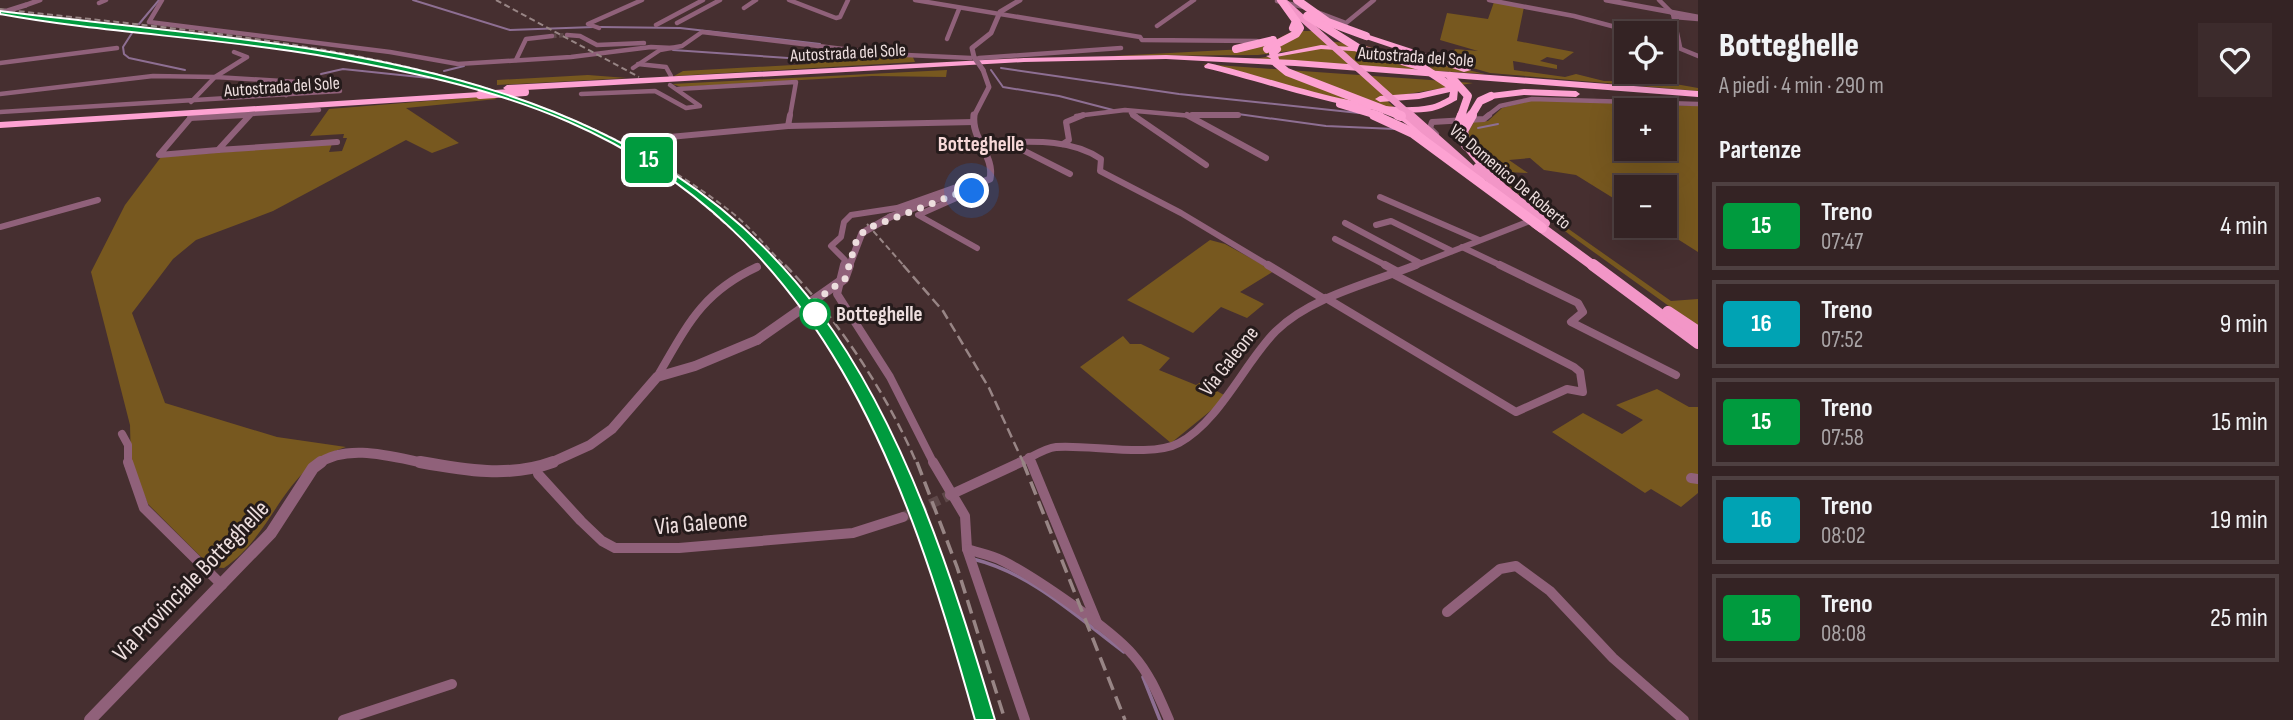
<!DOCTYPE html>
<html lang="it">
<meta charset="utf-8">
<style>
body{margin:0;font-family:"Sofia Sans Condensed",sans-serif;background:#3c2b2c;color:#f1f3f6;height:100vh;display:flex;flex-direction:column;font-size:26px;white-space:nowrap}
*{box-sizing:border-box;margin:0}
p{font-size:23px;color:#a9a4a6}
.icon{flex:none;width:38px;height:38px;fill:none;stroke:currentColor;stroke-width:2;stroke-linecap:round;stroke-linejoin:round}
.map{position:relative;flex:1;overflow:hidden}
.side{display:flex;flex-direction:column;background:#342324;width:595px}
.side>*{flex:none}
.badge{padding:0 14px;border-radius:5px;font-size:24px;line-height:46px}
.fabs{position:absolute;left:1614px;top:21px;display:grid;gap:14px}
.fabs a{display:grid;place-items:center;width:63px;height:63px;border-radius:0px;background:#342324;box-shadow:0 7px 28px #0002,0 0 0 2px #4e4041;font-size:35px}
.you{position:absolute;width:35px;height:35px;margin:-18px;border:5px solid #fff;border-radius:50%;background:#1a73e8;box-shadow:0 0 0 10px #1a73e833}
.map>.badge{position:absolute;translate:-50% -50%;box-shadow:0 0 0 4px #fff}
h2{padding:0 21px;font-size:26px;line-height:63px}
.round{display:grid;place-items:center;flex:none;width:74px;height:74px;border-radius:0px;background:#3c2b2c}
.overview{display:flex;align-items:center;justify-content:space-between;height:119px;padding:0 21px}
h1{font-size:33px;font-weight:800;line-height:52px}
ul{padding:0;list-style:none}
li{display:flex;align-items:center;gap:21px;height:88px;margin:0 14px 10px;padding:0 7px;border:4px solid #4e4041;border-radius:0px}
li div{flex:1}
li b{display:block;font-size:26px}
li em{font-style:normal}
li .badge{min-width:77px;font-weight:700;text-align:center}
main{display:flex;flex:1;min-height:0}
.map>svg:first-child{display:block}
</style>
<main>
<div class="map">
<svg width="1698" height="720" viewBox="0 0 1698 720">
<rect width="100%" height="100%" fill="#462f30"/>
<g fill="#77581f" fill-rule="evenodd">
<path d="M1494 2 1524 7 1517 41 1574 52 1563 60 1547 57 1540 61 1557 65V69L1513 61 1514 70 1565 77 1576 74 1604 81 1664 82 1698 88V91L1490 73 1452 62 1450 57 1455 49 1478 51 1440 40 1447 13 1488 19Z"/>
<path d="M1293 31H1313L1324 41 1358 44 1485 74 1254 59 1315 49H1352L1438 69 1380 51 1328 46 1258 55 1113 56 1245 49 1265 45Z"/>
<path d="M681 53 820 60 912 55 915 62 674 76 683 71 811 64 797 59Z"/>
<path d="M1202 64 1473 83 1384 98 1395 108 1343 100Z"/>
<path d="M947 70 946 77 872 76 681 87 672 84Z"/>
<path d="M588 75 627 78 497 85V80Z"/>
<path d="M490 96 497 99 406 108 459 143 432 153 406 140 273 211 196 240 173 259 132 313 165 403 277 437 346 447C282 466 276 533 224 568L211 567 148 504 131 464 130 425 91 272 125 205 161 157 332 144 329 152 342 151 347 138H343L344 134 310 136 329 109Z"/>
<path d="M1533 100 1698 106V252L1657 226H1664V187H1626V206L1576 175 1544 170 1530 158 1509 160 1528 173 1507 172 1535 196 1522 197C1508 186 1470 152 1468 132L1474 122 1488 121 1502 108ZM1626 110H1664V149H1626Z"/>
<path d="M1553 218 1671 301 1698 299V327L1570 235 1550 219Z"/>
<path d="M1210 240 1225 244 1274 271 1240 292 1264 304 1247 318 1221 307 1193 333 1127 300Z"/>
<path d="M1123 336 1130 344H1141L1170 358 1159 370 1196 385 1201 382 1224 395 1214 408 1171 443 1080 367Z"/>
<path d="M1657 389 1689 407H1698V493L1681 507 1651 489 1645 493 1552 432 1583 413 1622 434 1643 420 1616 405Z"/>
</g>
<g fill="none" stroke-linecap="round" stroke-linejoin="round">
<g stroke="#8e6f93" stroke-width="2">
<path d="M413 0 510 30 594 27"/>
<path d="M139 24 159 0"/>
<path d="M600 27 680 28 820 44"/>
<path d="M132 33 123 47 124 54 129 58 185 70"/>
<path d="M673 50 818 60 886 55"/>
<path d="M1001 68 1179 94 1359 113"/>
<path d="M991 70 1003 87 1059 96 1113 110"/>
<path d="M444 71 464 66"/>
<path d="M321 74 343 69 429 78"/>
<path d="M1238 114 1326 126 1395 129"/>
<path d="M1478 128 1498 124"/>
</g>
<g stroke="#8e6f93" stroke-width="3.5">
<path d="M973 559C1031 573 1077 617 1124 652"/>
<path d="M1143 677 1160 720"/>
</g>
<path stroke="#5f494a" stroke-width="4.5" stroke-dasharray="4.5 2.5" stroke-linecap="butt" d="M552 36 567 35"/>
<path stroke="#5f494a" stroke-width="10" stroke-dasharray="10 5" stroke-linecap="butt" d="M903 517 950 495"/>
<g stroke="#90617a" stroke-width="4.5">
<path d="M162 0 149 22 390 52 458 64 571 57 651 47 673 48"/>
<path d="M789 0 836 18 840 17 848 0"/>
<path d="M915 0 1140 37 1142 40 1257 41"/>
<path d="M1489 0 1574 16 1638 33"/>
<path d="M1659 0 1673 14 1680 47"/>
<path d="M1277 1 1304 7 1346 23 1374 0"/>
<path d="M99 3 106 0"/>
<path d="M744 8 756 0"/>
<path d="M1674 17 1698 19"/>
<path d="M677 23 720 0"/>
<path d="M656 25 703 0"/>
<path d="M1157 26 1194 0"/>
<path d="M599 28 588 24 642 0"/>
<path d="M567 35 580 36 597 45 644 43"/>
<path d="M947 39 959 9"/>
<path d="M1664 42 1698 56"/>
<path d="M979 58 1121 48"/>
<path d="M516 60 526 39 552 36"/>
<path d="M0 63 117 48"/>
<path d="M638 64 666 67 671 76"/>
<path d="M633 68 660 50 682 46 702 32 885 54 971 58"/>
<path d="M678 89 796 82 790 116"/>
<path d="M0 94 153 76 215 77 247 57 234 52"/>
<path d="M581 94 655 91 686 108 700 106 670 85"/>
<path d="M191 102 215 77 298 82 286 95"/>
<path d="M0 112 340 91"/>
<path d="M1131 113 1136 116"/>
<path d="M1192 115H1238"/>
<path d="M217 116 319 110"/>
<path d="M1076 116 1125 110 1192 116"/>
<path d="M1487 116 1500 106 1532 99 1698 104"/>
</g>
<g stroke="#90617a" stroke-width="6">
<path d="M193 115 159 155 218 150"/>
<path d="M250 115 218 150 337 142"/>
<path d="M790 115 788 126 974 122"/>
<path d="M1133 115 1206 165"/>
<path d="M1187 115 1266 158"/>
<path d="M1192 115H1238"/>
<path d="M190 118 245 115"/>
<path d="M1436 134 1430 128 1432 122 1484 119 1489 115"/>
<path d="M648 139 788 126"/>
<path d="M979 143C1019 143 1066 135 1101 159L1100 171 1181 213 1271 267"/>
<path d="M1063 144 1069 140 1066 122 1083 115"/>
<path d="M1013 145 1070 174"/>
<path d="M1380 197 1479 240"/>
<path d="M1345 223 1420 263"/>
<path d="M1376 225 1391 221 1452 251"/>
<path d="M0 227 98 200"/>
<path d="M1335 239 1389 267"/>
<path d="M1462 247 1504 267"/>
<path d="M843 267 845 260 831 246 841 237 844 222 851 215 897 208 962 185 972 188V191L918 215 977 248"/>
<path d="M1412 267 1535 219"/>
</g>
<g stroke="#90617a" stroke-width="8">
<path d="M844 265 837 294 890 377 934 464"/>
<path d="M1268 265 1324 299"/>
<path d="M1385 265 1396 271"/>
<path d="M1500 265 1578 303 1583 312 1571 322 1676 375"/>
<path d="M1326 298 1516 412 1567 389 1583 392 1580 372 1574 367 1391 273"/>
<path d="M657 377C687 326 701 293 757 267"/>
<path d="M122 434 128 445V464"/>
<path d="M1029 457 1032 464"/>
<path d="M1017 464C1029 459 1044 448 1056 447 1088 444 1152 458 1179 443 1220 421 1245 362 1276 331 1312 296 1371 283 1416 265"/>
</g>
<g stroke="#90617a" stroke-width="10">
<path d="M128 462 144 508 222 585"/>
<path d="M933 462 965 516 967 549 1025 720"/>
<path d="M1031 462 1098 625"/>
<path d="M537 468 538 474 581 521 602 541 615 548H679L853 533 903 517"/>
<path d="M1691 478 1698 479"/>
<path d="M950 495 1021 462"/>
<path d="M967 549C979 553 992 555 1003 561 1033 576 1111 629 1133 655 1150 674 1159 697 1169 720"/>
<path d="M1447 612 1500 569 1516 566 1550 591 1613 658 1684 720"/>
<path d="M343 720 452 684"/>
</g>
<g stroke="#90617a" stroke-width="5">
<path d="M1606 0 1698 17"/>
<path d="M26 5 40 0"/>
<path d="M974 57 972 48 991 33 1000 12 1020 0"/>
<path d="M974 116 989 87 983 70"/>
</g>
<path stroke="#90617a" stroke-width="7" d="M890 217 990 179C995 156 971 139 974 115"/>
<g stroke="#90617a" stroke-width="10">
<path d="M318 464C348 442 396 458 429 464"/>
<path d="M548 464 590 445 612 429 657 377 695 366 757 340"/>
</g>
<g stroke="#90617a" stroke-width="12">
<path d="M420 462C464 470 510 478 553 462"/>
<path d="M90 720 271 533 313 468 321 462"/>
</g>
<g fill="#fda2d2" fill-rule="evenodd">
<path d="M1366 34 1470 68 1471 70 1464 72 1363 38 1362 36Z"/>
<path d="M1321 45 1367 48 1371 50 1367 52 1321 49 1270 58 1266 56Z"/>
<path d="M1166 55 1295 60 1698 91V97L1295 66 1166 59 1024 62 507 91 503 88 507 85 1024 58Z"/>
<path d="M1208 63C1269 76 1371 117 1430 105 1437 104 1443 100 1449 97L1450 92 1419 99 1380 102 1375 99 1380 96 1419 93 1460 84 1464 87 1458 90 1457 100C1449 104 1441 109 1432 111 1368 121 1270 83 1205 68L1204 66Z"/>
<path d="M1524 89 1576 91 1580 94 1576 97 1524 95 1491 99 1487 96 1491 93Z"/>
<path d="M480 92 483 93V97L0 128V122Z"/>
<path d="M1398 114H1404L1435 138 1427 140 1398 118Z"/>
<path d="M1463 144H1471L1500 179V183H1492L1463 148Z"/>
</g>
<g stroke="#988585" stroke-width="2" stroke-dasharray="6 3.5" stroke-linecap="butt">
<path d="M496 0 639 77"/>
<path d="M0 9C248 38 519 51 726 208 748 224 767 248 786 267"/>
<path d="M685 188 761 255"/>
<path d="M867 224 905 267"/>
<path d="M757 245 776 267"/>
</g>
<g stroke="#988585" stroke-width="2.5" stroke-dasharray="10 5" stroke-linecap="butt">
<path d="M774 265C826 326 864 392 898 464"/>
<path d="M785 265C838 319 887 394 917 464"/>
<path d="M903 265 943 311 989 388 1024 464"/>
</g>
<g stroke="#988585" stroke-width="3.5" stroke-dasharray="14 7" stroke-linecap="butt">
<path d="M897 462 947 593 985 720"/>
<path d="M917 462 957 567 1005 720"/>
<path d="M1023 462 1125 720"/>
</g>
<g stroke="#90617a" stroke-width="5">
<path d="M0 13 26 5"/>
<path d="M974 57 983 70"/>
</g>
<path stroke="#90617a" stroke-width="7" d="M849 267 862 233 890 217"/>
<path stroke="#90617a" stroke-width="10" d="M757 340 844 279 849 265"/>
<path stroke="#f296c7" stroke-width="7" d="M1283 1 1411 116"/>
<g stroke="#f296c7" stroke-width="10">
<path d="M1409 115 1480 178"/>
<path d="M1478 168 1545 223"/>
<path d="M1535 223 1595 267"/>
</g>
<g stroke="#f296c7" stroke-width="12">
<path d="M1593 265 1698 343"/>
<path d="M1668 312 1698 332"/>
</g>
<g stroke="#fda2d2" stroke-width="8">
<path d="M1281 0 1296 21 1293 28"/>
<path d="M1297 0 1328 22 1366 36"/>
<path d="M1307 16 1358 48 1422 67 1454 88"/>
<path d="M1236 49 1273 40"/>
<path d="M1267 49 1296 34 1300 28 1296 21"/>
<path d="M1277 49 1273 53 1276 63 1287 72 1401 116"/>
<path d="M1450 76 1468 96 1461 116"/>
<path d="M480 95 525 92"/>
<path d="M1340 104 1380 116"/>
<path d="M1471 116 1480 101 1491 96"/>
</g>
<g stroke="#fda2d2" stroke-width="10">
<path d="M1374 115 1413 133 1542 228"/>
<path d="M1398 115 1401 116"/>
<path d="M1462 115 1456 131 1467 146"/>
<path d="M1466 145 1463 131 1472 115"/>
</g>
</g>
<path fill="#009b3e" stroke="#fff" stroke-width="2" d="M0 11C295 48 624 50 819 311 906 428 954 582 995 720H975C906 472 823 233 569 122 489 87 402 70 317 55 211 37 103 33 0 14Z"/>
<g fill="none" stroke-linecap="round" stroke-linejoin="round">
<path stroke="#eddede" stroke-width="7" stroke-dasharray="0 12.6" d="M815 314V301L845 279 857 239 866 229 972 188V191"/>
</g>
<circle fill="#fff" stroke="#009b3e" stroke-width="3.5" cx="815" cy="314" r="14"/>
<g text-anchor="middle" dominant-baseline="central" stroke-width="6" stroke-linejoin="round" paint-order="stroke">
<g font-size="18" fill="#eddede" stroke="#251b1b">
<text transform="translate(848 53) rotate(-3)">Autostrada del Sole</text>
<text transform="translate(1416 57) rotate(4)">Autostrada del Sole</text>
<text transform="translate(282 87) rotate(-4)">Autostrada del Sole</text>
<text transform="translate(1510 177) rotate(40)">Via Domenico De Roberto</text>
</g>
<g font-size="21" font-weight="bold" fill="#f7d8d8" stroke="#251b1b">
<text x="981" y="144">Botteghelle</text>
</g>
<g font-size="21" font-weight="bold" fill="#eddede" stroke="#251b1b" text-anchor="start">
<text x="836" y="314">Botteghelle</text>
</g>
<g font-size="21" fill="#eddede" stroke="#251b1b">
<text transform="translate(1229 361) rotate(-52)">Via Galeone</text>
</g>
<g font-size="24" fill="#eddede" stroke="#251b1b">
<text transform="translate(701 523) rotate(-5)">Via Galeone</text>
<text transform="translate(191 581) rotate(-46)">Via Provinciale Botteghelle</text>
</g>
</g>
</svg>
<div class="fabs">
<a><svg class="icon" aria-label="locate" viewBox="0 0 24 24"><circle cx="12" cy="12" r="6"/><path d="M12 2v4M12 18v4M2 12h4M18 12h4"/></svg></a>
<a>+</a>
<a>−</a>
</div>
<div class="you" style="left:972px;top:191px"></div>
<b class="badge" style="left:649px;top:160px;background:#009b3e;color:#fff">15</b>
</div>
<section class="side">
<div class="overview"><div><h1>Botteghelle</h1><p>A piedi · 4 min · 290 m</p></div><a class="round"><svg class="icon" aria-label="heart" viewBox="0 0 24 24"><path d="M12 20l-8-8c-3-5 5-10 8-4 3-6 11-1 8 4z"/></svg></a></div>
<h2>Partenze</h2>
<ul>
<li><span class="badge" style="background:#009b3e;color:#fff">15</span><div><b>Treno</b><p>07:47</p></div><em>4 min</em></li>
<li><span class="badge" style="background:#00a3b4;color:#fff">16</span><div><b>Treno</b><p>07:52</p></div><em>9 min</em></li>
<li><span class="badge" style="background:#009b3e;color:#fff">15</span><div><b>Treno</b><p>07:58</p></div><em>15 min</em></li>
<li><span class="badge" style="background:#00a3b4;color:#fff">16</span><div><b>Treno</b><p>08:02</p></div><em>19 min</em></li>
<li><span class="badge" style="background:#009b3e;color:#fff">15</span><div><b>Treno</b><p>08:08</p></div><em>25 min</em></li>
</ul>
</section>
</main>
